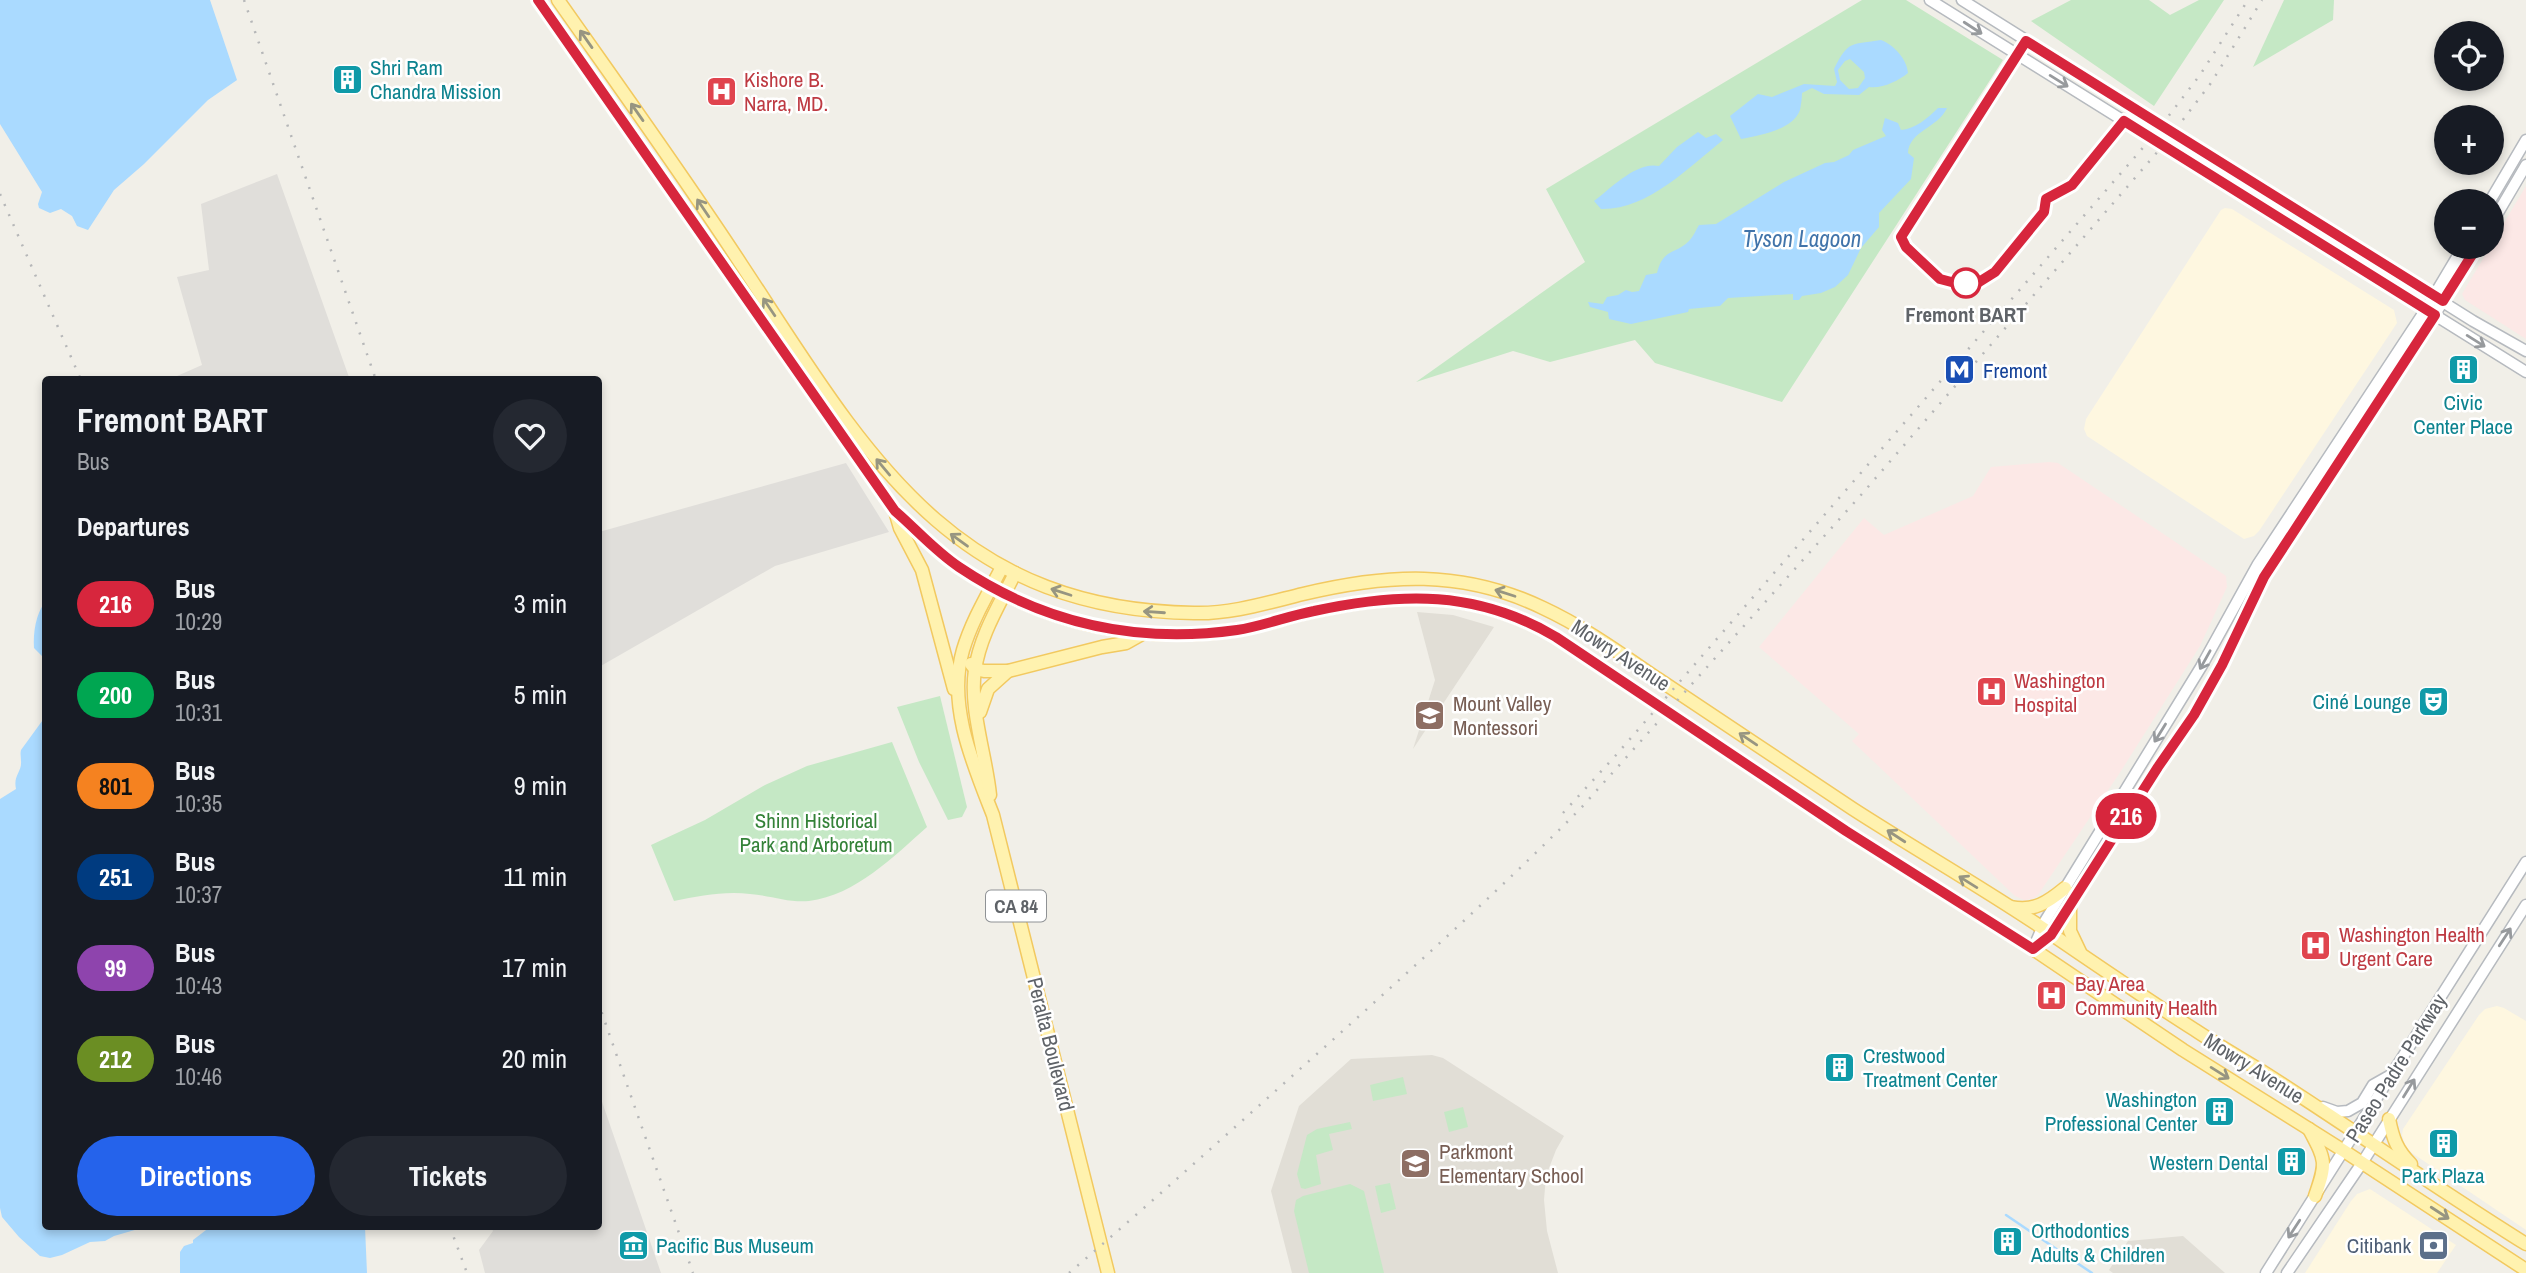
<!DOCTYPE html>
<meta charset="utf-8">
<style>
body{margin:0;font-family:"Archivo Narrow",sans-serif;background:#242831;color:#f1f3f6;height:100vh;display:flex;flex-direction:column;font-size:26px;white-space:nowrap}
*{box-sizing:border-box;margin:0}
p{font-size:23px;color:#9ea1a6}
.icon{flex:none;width:38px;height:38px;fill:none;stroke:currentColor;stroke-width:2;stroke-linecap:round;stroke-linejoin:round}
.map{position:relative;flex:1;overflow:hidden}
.sheet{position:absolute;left:42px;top:376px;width:560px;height:854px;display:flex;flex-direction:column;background:#171b24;border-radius:7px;box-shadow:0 4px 10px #0003}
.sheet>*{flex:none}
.badge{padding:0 14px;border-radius:23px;font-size:24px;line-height:46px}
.tools{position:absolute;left:2434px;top:21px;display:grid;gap:14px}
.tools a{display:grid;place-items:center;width:70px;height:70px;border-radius:50%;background:#171b24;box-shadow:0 4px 10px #0003;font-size:35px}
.map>.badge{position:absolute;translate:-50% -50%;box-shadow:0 0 0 4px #fff}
h2{padding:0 35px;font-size:26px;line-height:63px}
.round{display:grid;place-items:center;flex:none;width:74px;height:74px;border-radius:37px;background:#242831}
.head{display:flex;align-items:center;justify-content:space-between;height:119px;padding:0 35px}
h1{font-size:33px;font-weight:800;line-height:52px}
.action{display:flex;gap:14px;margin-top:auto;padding:14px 35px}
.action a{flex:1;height:80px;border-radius:42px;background:#2563eb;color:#fff;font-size:28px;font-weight:800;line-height:80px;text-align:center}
.action a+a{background:#242831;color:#f1f3f6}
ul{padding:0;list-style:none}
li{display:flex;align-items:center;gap:21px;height:91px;padding:0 35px}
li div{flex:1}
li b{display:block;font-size:26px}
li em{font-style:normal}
li .badge{min-width:77px;font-weight:700;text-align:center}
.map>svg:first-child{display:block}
</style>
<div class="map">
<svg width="2526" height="1273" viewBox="0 0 2526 1273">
<rect width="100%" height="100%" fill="#f1efe8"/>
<g fill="#fef7e0">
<path d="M2225 208 2232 209 2394 310 2397 323 2259 531 2254 536 2244 539 2087 436 2084 429 2086 419 2221 210Z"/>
<path d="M2497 1006 2504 1008 2526 1021V1230L2412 1153 2405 1146 2402 1135 2403 1129 2479 1015 2485 1009Z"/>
<path d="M2370 1189 2456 1245 2437 1273H2305L2351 1201 2357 1194Z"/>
</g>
<g fill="#e0deda">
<path d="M277 174 350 380H168L202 365 177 277 209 270 201 204Z"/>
<path d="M846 463 889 532 775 566 599 667V532Z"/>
<path d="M599 1093 661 1273H485L479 1250 493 1231 491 1227H598Z"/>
</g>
<g fill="#e1ded6">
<path d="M1417 612 1453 615 1494 627 1413 749 1435 680Z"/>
<path d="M1432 1055 1443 1058 1564 1136 1556 1150 1546 1176 1544 1200 1547 1231 1558 1273H1292L1271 1191 1299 1106 1351 1059Z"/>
<path d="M2183 1236 2225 1273H2113L2109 1270 2128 1241Z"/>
</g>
<g fill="#fce8e6">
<path d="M2526 186V339L2465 300 2462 294 2490 247H2492V243Z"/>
<path d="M2049 462 2058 463 2226 576 2227 587 2200 646 2119 774 2038 895 2032 899 2024 900 2015 896 1852 741 1859 734 1759 647 1864 518 1884 535 1973 496 1991 467Z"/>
</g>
<g fill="#c5e8c5">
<path d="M1862 0H1906L2003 60 1782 402 1655 363 1635 340 1550 362 1513 351 1416 382 1585 262 1546 189Z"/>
<path d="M2071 0H2149L2170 15 2199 0H2224L2154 106 2031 21Z"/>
<path d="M2284 0H2334L2333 20 2253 67Z"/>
<path d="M940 696 967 807 962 817 948 820 919 762 897 707Z"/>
<path d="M892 742 927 827C893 857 856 895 809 901 789 903 769 895 750 894 724 891 699 896 674 901L651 845 705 820 765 785 807 766Z"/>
<path d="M1403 1077 1407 1094 1373 1101 1370 1085Z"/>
<path d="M1463 1107 1468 1127 1449 1132 1444 1112Z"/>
<path d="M1350 1122 1352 1129 1329 1134 1333 1150 1316 1155 1321 1184 1305 1189 1301 1188 1297 1174 1307 1135 1317 1129Z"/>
<path d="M1390 1183 1396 1209 1381 1213 1375 1186Z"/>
<path d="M1350 1184 1364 1191 1384 1273H1309L1294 1211 1296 1200 1303 1196Z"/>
</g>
<g fill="#aadaff" fill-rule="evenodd">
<path d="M0 0H210L237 80 208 100 144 164 114 190 88 230 77 226 72 216 61 209 50 213 39 208 38 204 42 192 0 124Z"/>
<path d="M1881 40C1894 45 1907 59 1908 73 1898 81 1882 89 1869 87L1859 95 1824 94 1812 88 1802 93C1802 98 1801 104 1800 110 1793 130 1760 135 1741 139L1730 116 1758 94 1772 97 1804 84 1835 86 1837 82 1834 69C1849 39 1852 45 1881 40ZM1850 59 1864 72 1865 78 1858 88 1849 89 1840 80 1838 70 1845 61Z"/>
<path d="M1938 108H1947C1938 128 1909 131 1908 153L1914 158 1911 179 1879 213V227L1861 248 1848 275 1835 287 1821 293 1802 296 1799 300H1793V294L1728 298 1720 306 1689 309 1688 312 1631 324 1609 319 1608 312 1590 307 1588 302 1603 304 1607 297 1618 295 1626 290 1632 292 1639 291 1646 275 1657 273C1663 248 1675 255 1689 241 1693 237 1696 230 1699 225L1716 224 1784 182 1825 163 1834 162 1849 155 1853 150 1886 136 1882 130 1885 118 1898 123 1901 130C1915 129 1928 118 1938 108Z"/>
<path d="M1698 132 1706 138 1716 134 1723 140C1689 167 1648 210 1601 209L1594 201C1611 188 1637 161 1659 166L1677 147Z"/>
<path d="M45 602 46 668H45L43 657 34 648C33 632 36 614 45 602Z"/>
<path d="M45 717 46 1227H145L114 1236 105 1241 90 1242 62 1255 50 1258 40 1256 19 1237 2 1217 0 1208V799L16 789C13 775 22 772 21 761 21 757 20 754 21 750Z"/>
<path d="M210 1227H365L367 1273H180V1252L184 1246 193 1243V1240Z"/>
</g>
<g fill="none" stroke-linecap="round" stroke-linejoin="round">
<path stroke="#aadaff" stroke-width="2.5" d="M2006 1215 2092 1273"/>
<defs>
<g id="secondary">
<path d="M1930 0 2526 372"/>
<path d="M1962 0 2473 321 2526 351"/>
<path d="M2490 201 2526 140"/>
<path d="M2492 223 2526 165"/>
<path d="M2033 949 2051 935 2158 767 2194 715 2222 665 2264 577 2412 351 2477 247"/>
<path d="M2033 949 2045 921 2201 667 2258 564 2426 309 2463 247"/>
<path d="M2323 1107 2337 1112 2348 1111 2362 1103 2373 1085 2389 1076"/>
<path d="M2266 1273 2526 862"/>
<path d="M2287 1273 2362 1163 2526 905"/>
</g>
<g id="primary">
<path d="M538 0 895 511C916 529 935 551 959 567 1044 624 1135 644 1237 630 1263 626 1288 616 1314 611 1401 592 1477 590 1556 637L1846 831 2033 949 2183 1050 2344 1151 2526 1270"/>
<path d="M558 0C620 88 682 174 741 264 861 446 948 610 1194 613 1231 614 1266 603 1303 594 1387 574 1462 569 1543 608 1584 627 1621 654 1658 679 1723 722 1788 766 1853 809 1915 849 1980 886 2041 927 2092 962 2143 997 2195 1030 2219 1046 2244 1060 2268 1075 2355 1131 2439 1190 2526 1244"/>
<path d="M895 511 900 528 922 570 954 689"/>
<path d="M1002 567C988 594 972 620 963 650 947 705 973 764 993 815L1108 1273"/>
<path d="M971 664 975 669 984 671H1008L1102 647 1126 643 1142 634"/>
<path d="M980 712 988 689 1008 671"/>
<path d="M990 795C986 755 969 708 975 670 980 635 1000 604 1015 573"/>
<path d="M2070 905V931L2080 952"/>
<path d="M2011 907C2034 912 2048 902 2065 888"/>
<path d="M2389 1119C2393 1139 2397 1150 2411 1164"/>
<path d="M2309 1129C2326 1161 2327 1162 2315 1196"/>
</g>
</defs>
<use href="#secondary" stroke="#b6babf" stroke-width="13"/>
<use href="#primary" stroke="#f2c960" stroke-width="15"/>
<use href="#secondary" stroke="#fff" stroke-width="10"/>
<use href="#primary" stroke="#fff2af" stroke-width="12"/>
<g stroke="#b6b7b8" stroke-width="2.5" stroke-dasharray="2 9" stroke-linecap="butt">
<path d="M244 0 376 380"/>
<path d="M0 194 81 380"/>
<path d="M1563 813 1617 754 2154 135 2200 75 2248 0"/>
<path d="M598 1002 693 1273"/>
<path d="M450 1227 467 1273"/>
<path d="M1069 1273C1159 1196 1247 1116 1336 1037 1419 962 1502 888 1581 808L1861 495 2166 142 2211 83 2262 0"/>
</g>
</g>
<defs><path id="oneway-shaft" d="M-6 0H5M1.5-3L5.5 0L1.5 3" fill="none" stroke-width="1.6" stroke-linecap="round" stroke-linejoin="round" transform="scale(1.75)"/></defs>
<g stroke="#979a9d">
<use href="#oneway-shaft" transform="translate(1973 28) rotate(33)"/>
<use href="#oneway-shaft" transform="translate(2059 81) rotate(32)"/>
<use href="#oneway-shaft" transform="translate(2476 341) rotate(32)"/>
<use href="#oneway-shaft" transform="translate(2205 660) rotate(119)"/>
<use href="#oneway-shaft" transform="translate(2160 733) rotate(122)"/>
<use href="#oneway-shaft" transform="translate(2505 937) rotate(-57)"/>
<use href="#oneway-shaft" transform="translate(2409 1088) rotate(-58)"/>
<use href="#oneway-shaft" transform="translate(2294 1229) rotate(123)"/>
</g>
<g stroke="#979581">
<use href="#oneway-shaft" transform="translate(586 39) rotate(-125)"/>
<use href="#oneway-shaft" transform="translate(637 112) rotate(-125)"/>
<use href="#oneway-shaft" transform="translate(703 208) rotate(-124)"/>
<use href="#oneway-shaft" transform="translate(769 307) rotate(-124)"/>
<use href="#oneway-shaft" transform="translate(883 467) rotate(-130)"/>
<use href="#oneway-shaft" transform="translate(959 540) rotate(-144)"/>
<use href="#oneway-shaft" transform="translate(1061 592) rotate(-162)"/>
<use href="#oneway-shaft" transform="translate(1505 593) rotate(-162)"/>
<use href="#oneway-shaft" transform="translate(1154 612) rotate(-176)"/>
<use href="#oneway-shaft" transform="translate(1748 739) rotate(-146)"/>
<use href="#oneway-shaft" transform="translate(1896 836) rotate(-147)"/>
<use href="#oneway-shaft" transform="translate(1968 882) rotate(-148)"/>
<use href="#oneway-shaft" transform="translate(2220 1073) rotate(32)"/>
<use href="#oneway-shaft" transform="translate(2440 1213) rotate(33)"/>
</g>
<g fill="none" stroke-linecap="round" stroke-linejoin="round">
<defs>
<path id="line" d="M538 0 895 511C916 529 935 551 959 567 1044 624 1136 644 1237 630 1263 626 1288 616 1314 611 1401 592 1477 590 1556 637L1846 831 2033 949 2051 935 2158 767 2194 715 2222 665 2264 577 2435 315 2124 121 2072 185 2046 199 2044 212 1995 272 1979 282 1959 284 1940 279 1906 247 1901 237 2026 41 2443 301 2477 247"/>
</defs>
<use href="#line" stroke="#fff" stroke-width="16"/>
<use href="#line" stroke="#d7263d" stroke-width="10"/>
</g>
<defs>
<symbol id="building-square" viewBox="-11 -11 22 22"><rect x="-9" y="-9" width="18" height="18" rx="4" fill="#0f9aa8" stroke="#fff"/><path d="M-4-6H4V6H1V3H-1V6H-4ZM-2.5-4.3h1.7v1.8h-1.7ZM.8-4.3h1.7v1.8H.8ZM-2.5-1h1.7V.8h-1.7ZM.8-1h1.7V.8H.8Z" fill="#fff"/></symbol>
<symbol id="hospital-square" viewBox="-11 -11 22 22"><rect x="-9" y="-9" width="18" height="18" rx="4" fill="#e0444e" stroke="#fff"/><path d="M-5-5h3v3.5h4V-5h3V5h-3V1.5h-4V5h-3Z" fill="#fff"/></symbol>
<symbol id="metro-square" viewBox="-11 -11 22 22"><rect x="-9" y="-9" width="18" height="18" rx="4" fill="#1a4fb4" stroke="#fff"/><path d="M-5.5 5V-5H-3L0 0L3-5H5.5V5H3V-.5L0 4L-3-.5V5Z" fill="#fff"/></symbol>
<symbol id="theatre-square" viewBox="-11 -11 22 22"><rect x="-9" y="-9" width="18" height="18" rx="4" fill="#0f9aa8" stroke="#fff"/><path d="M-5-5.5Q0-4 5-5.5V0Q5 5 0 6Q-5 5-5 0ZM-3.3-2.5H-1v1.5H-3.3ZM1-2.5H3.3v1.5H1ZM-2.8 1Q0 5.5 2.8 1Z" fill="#fff"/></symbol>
<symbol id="school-square" viewBox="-11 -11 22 22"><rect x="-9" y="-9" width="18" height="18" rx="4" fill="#8d6e63" stroke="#fff"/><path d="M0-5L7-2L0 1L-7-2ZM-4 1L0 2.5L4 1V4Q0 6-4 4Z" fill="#fff"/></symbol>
<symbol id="museum-square" viewBox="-11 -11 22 22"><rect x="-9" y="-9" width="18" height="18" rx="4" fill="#0f9aa8" stroke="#fff"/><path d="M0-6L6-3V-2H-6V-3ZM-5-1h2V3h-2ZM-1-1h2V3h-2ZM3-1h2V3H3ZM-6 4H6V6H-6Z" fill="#fff"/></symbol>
<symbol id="bank-square" viewBox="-11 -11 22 22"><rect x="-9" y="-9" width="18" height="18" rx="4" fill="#5c6f8a" stroke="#fff"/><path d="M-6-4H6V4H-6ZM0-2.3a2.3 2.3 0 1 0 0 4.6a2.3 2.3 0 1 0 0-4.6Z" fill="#fff"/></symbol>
</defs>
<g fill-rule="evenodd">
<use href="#building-square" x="330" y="62" width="35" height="35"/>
<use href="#hospital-square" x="704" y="74" width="35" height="35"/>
<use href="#metro-square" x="1942" y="352" width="35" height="35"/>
<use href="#building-square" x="2446" y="352" width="35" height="35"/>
<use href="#hospital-square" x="1974" y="674" width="35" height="35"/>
<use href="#theatre-square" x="2416" y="684" width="35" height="35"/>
<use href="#school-square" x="1412" y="698" width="35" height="35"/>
<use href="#hospital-square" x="2298" y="928" width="35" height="35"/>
<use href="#hospital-square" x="2034" y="978" width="35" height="35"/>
<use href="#building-square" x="1822" y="1050" width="35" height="35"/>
<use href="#building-square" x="2202" y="1094" width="35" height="35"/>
<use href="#building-square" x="2426" y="1126" width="35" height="35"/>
<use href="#building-square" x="2274" y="1144" width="35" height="35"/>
<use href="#school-square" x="1398" y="1146" width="35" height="35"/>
<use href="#building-square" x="1990" y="1224" width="35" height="35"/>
<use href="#museum-square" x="616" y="1228" width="35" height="35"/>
<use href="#bank-square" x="2416" y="1228" width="35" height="35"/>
</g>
<circle fill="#fff" stroke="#d7263d" stroke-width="3.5" cx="1966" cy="283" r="14"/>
<g text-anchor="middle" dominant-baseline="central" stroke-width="5" stroke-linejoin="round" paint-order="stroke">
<rect fill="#fff" stroke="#8f9295" stroke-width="2" x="986" y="890.5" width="60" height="31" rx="5"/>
<g font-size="19" font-weight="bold" fill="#5f6368">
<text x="1016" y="906">CA 84</text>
</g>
<g font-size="21" fill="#0d838f" stroke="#fff" text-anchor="start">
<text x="370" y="67">Shri Ram<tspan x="370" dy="24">Chandra Mission</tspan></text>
<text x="2463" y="402" text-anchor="middle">Civic<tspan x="2463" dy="24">Center Place</tspan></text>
<text x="2411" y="701" text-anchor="end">Ciné Lounge</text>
<text x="1863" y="1055">Crestwood<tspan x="1863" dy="24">Treatment Center</tspan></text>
<text x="2197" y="1099" text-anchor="end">Washington<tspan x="2197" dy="24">Professional Center</tspan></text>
<text x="2268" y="1162" text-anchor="end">Western Dental</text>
<text x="2443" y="1175" text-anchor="middle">Park Plaza</text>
<text x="2031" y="1230">Orthodontics<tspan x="2031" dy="24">Adults &amp; Children</tspan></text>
<text x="656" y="1245">Pacific Bus Museum</text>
</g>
<g font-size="21" fill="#be3a42" stroke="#fff" text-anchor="start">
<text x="744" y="79">Kishore B.<tspan x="744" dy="24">Narra, MD.</tspan></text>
<text x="2014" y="680">Washington<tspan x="2014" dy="24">Hospital</tspan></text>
<text x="2339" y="934">Washington Health<tspan x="2339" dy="24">Urgent Care</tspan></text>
<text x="2075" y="983">Bay Area<tspan x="2075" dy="24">Community Health</tspan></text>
</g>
<g font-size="21" font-weight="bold" fill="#5f6368" stroke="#fff">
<text x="1966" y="314">Fremont BART</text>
</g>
<g font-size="21" fill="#164399" stroke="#fff" text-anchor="start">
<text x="1983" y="370">Fremont</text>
</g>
<g font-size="21" fill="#5f6368" stroke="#fff">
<text transform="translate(1621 655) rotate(33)">Mowry Avenue</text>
<text transform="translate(1051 1044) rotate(76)">Peralta Boulevard</text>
<text transform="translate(2254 1068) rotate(32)">Mowry Avenue</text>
<text transform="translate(2396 1068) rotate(-58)">Paseo Padre Parkway</text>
</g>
<g font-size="21" fill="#785e54" stroke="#fff" text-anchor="start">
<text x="1453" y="703">Mount Valley<tspan x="1453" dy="24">Montessori</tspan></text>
<text x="1439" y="1151">Parkmont<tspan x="1439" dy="24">Elementary School</tspan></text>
</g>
<g font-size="21" fill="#348238" stroke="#fff">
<text x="816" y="820">Shinn Historical<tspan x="816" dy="24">Park and Arboretum</tspan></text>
</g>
<g font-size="21" fill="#4e5e75" stroke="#fff" text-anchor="end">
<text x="2411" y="1245">Citibank</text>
</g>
<g font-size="23" font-style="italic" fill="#4174aa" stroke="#fff">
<text x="1802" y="238">Tyson Lagoon</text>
</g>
</g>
</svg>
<div class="tools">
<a><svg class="icon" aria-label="locate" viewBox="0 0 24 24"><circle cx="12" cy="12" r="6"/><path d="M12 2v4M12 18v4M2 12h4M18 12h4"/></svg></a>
<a>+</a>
<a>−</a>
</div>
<b class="badge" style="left:2126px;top:816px;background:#d7263d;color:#fff">216</b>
<section class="sheet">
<div class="head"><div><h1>Fremont BART</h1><p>Bus</p></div><a class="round"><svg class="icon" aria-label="heart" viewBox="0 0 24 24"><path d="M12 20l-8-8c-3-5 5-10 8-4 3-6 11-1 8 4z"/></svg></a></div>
<h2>Departures</h2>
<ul>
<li><span class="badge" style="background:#d7263d;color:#fff">216</span><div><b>Bus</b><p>10:29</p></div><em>3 min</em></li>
<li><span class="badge" style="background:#00a651;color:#fff">200</span><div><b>Bus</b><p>10:31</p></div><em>5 min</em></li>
<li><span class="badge" style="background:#f58220;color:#111">801</span><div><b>Bus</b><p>10:35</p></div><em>9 min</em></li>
<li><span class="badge" style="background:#003b80;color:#fff">251</span><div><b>Bus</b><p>10:37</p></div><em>11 min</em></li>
<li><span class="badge" style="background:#8e44ad;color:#fff">99</span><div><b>Bus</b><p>10:43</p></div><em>17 min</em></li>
<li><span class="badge" style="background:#6b8e23;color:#fff">212</span><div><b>Bus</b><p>10:46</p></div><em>20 min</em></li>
</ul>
<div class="action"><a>Directions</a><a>Tickets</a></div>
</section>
</div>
